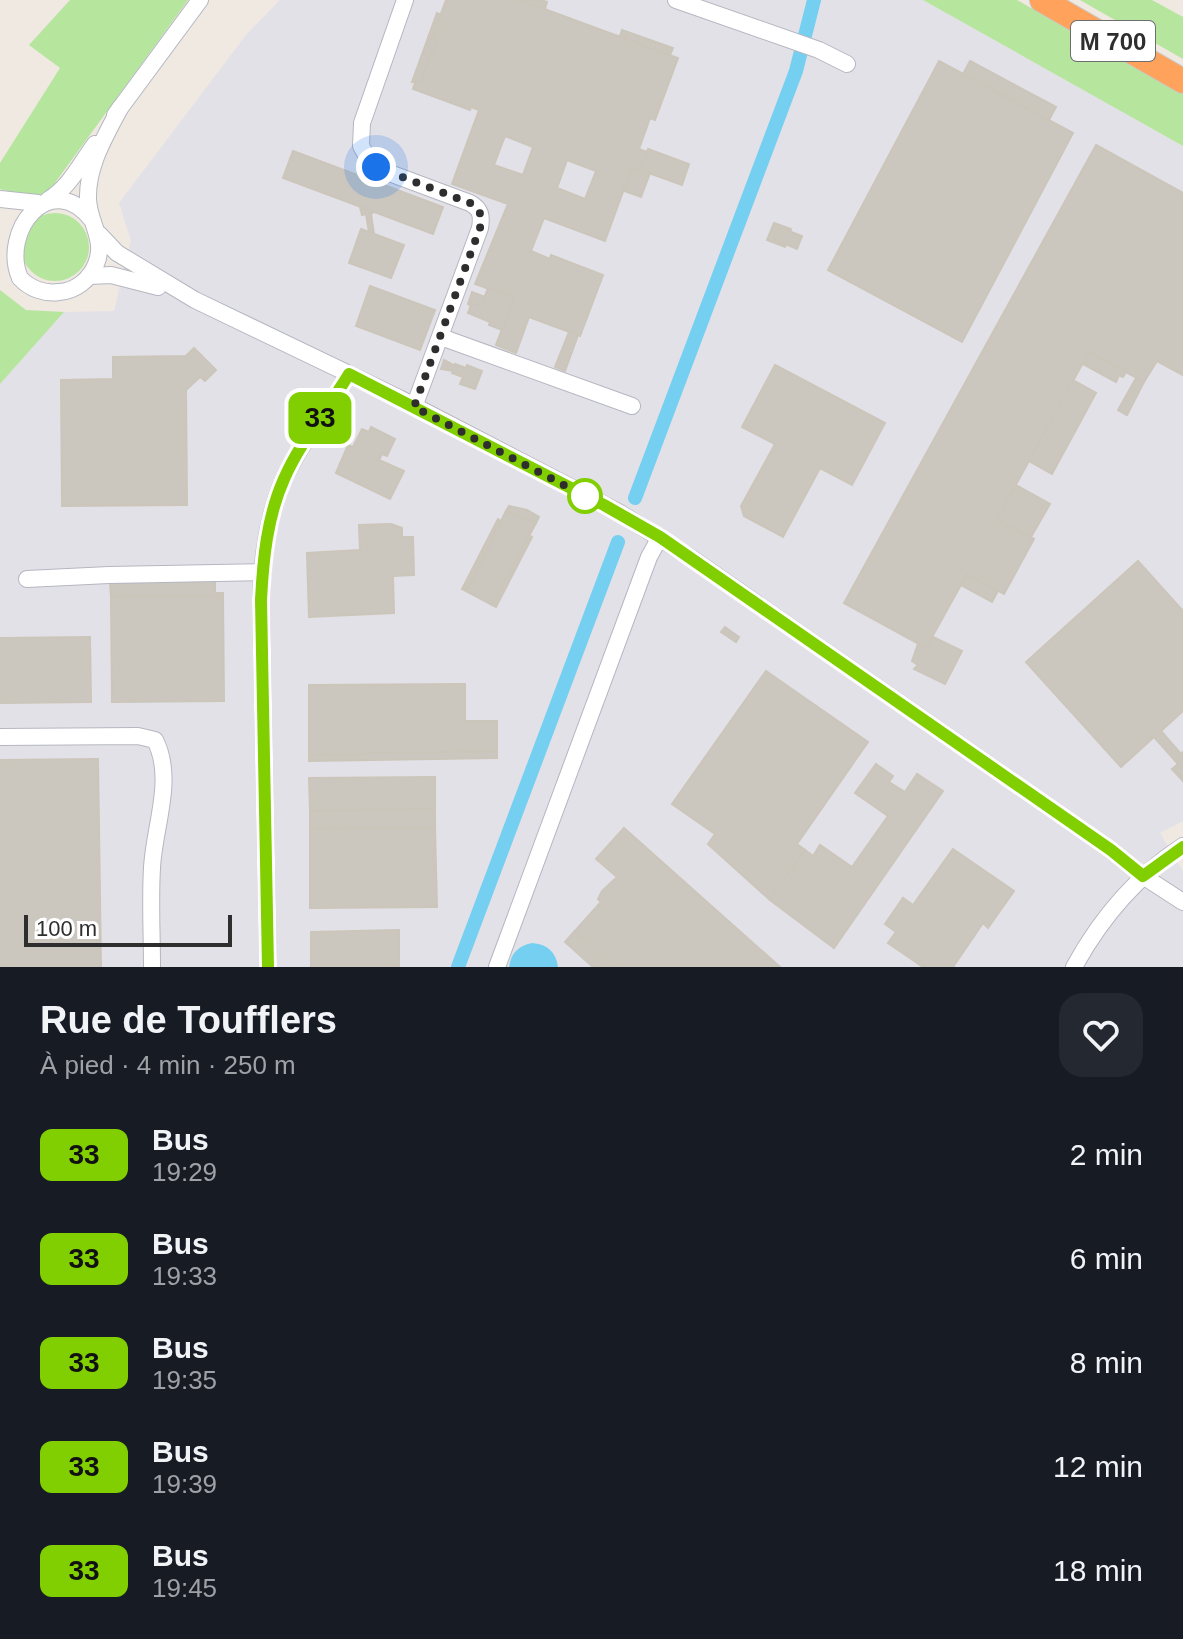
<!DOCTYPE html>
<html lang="fr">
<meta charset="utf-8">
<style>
body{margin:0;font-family:Helvetica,sans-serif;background:#242831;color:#f1f3f6;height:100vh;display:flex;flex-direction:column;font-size:30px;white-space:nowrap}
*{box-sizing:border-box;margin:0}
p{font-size:26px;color:#9ea1a6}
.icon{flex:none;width:44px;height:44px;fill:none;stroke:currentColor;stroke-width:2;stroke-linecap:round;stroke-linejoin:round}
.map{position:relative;height:967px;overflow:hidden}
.panel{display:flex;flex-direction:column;background:#171b24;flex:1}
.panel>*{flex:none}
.badge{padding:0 16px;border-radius:12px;font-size:28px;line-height:52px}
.scale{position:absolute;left:24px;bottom:20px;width:208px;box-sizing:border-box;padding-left:8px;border:4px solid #2e2e2e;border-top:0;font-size:22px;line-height:28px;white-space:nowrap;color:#2e2e2e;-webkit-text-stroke:6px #fff;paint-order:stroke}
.you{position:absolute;width:40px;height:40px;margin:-20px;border:6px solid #fff;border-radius:50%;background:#1a73e8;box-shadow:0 0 0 12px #1a73e833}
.map>.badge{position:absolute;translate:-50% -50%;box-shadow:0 0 0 4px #fff}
.round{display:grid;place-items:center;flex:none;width:84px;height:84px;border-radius:24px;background:#242831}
.overview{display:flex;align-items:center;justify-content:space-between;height:136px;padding:0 40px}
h1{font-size:38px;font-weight:600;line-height:60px}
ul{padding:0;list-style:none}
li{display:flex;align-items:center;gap:24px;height:104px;padding:0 40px}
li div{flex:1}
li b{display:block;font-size:30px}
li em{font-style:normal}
li .badge{min-width:88px;font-weight:700;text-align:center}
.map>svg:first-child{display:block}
</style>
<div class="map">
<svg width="1183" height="967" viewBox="0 0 1183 967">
<rect width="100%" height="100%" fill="#efe9e1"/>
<path fill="#e3e1e8" d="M280 0H923L1183 146V821L1160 833 1183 871V967H0V384L64 312 114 311 131 241 119 203 246 35Z"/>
<g fill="#b6e59e">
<path d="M70 0H188L49 191 32 198 0 189V163L60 68 29 45Z"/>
<path d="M923 0H1017L1183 94V146Z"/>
<path d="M1080 0H1152L1183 17V59Z"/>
<circle cx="55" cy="247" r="34"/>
<path d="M0 290 26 310 64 312 0 384Z"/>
</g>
<path fill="#75cff0" d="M532 943C547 944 556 952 558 967H509C511 953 518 946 532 943Z"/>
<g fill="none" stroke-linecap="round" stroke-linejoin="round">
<g stroke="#75cff0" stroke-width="14">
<path d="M635 498 796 71 814 0"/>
<path d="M458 967 618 542"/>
</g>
</g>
<g fill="#cbc7bf" stroke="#cbc5ba" stroke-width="2" fill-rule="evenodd">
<path d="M446 0H520L678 58 655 120 650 118 639 149 647 152 640 170 632 167 605 241 544 218 531 251 550 259 551 255 603 275 580 336 529 317 516 353 496 345 514 298 475 284 508 204 452 184 479 110 471 107 470 110 413 89 416 80 421 81 437 39 432 38ZM505 136 533 147 523 175 494 165ZM567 160 596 171 585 199 557 188Z"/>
<path d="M521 0H541L547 2 545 9Z"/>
<path d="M437 13 441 15 432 38 437 39 421 81 412 82Z"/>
<path d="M622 30 673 48 670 55 620 36Z"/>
<path d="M939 61 1073 133 962 342 828 270Z"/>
<path d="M970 61 1056 107 1049 120 963 74Z"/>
<path d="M1096 145 1183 193V375L1157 361 1144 382 1089 352 997 519 1034 539 1004 594 967 574 926 648 844 603Z"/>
<path d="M648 149 689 164 682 185 640 170Z"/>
<path d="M293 151 443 207 433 234 283 178Z"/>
<path d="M632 167 650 173 641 197 624 191Z"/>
<path d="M360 207 374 212 371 214 374 234 369 232 366 214 362 215Z"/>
<path d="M774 223 791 229 790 232 781 228 774 234 776 240 786 244 785 247 767 240Z"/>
<path d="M781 228 802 236 797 249 776 240 775 231Z"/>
<path d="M361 229 404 245 391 278 349 263Z"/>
<path d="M370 286 435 310 420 350 356 326Z"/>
<path d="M488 288 514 298 502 330 489 325 490 322 468 313 472 303 481 306Z"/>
<path d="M472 292 485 297 481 306 472 303 471 306 468 304Z"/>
<path d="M569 332 578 335 565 371 555 367Z"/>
<path d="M194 348 216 370 205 381 200 377 186 390 187 505 62 506 61 380 113 379V357L186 356Z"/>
<path d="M1089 352 1126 372 1123 377 1119 375 1116 382 1083 364Z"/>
<path d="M444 360 455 366V364L466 368 467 365 482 371 475 389 460 384 463 377 452 373 453 371 441 369Z"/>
<path d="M775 365 885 423 852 485 820 468 783 537 744 516 741 506 775 444 742 427Z"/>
<path d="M1136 378 1144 382 1127 415 1118 410Z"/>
<path d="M1073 380 1096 393 1052 474 1029 461Z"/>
<path d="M371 427 395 439 387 456 382 454 379 460 404 471 390 499 336 473 348 445 353 447 362 429 369 432Z"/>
<path d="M1016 485 1050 504 1031 537 997 519Z"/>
<path d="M509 506 527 510 539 517 536 523 506 511Z"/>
<path d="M506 511 536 523 492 605 466 591Z"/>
<path d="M498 519 501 521 466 591 462 589Z"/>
<path d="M391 524 402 528V537H413L414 575 393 576 394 613 309 617 307 553 360 550 359 525Z"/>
<path d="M529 535 532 537 496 607 492 605Z"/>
<path d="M1138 561 1183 611V711L1161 731 1181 754 1183 752V781L1172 769 1178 764 1154 737 1121 767 1026 662Z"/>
<path d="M967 574 998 591 992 602 961 585Z"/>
<path d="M215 581V593H223V596L111 597 110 582Z"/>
<path d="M223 596 224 701 112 702 111 597Z"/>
<path d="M725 627 739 637 736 642 721 632Z"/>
<path d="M90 637 91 702 0 703V638Z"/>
<path d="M933 637 962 651 945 684 914 669 918 665 912 661 918 644 926 648Z"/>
<path d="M766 671 868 742 797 844 805 850 770 900 708 844 715 834 672 804Z"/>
<path d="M465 684V721H497V751L309 755V685Z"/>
<path d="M497 751V758L309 761V755Z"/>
<path d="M98 759 101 967H0V760Z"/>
<path d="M876 764 893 776 889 782 905 792 917 774 943 791 834 948 770 900 805 850 813 856 820 845 852 867 888 816 855 793Z"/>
<path d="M435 777V809L310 811 309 778Z"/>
<path d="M435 809V828L310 829V811Z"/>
<path d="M435 828 437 907 310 908V829Z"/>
<path d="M624 828 780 967H613L574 932 601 902 598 899 602 891 617 877 596 859Z"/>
<path d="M953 849 1014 891 988 928 983 923 953 967H923L888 943 896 932 885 924 903 898 913 905Z"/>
<path d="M399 930V967H311V932Z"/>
<path d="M574 932 613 967H593L565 942Z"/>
</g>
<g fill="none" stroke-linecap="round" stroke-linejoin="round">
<defs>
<g id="minor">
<path d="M405 0 362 123 361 146 369 160 384 171 470 203C481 209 482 216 480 228L414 407"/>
<path d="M676 0 819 50 847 64"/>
<path d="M115 115 200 0"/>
<path d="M0 199 38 203"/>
<path d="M48 200C69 188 81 163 95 144"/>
<path d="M92 220C50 167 0 232 20 278 30 289 45 294 59 292 75 291 90 280 96 264 106 240 89 223 88 199 87 166 105 137 120 108"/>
<path d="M99 234 117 253 195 300 399 398 620 513 691 558 1111 850 1143 876 1183 902"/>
<path d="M89 276 111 275 158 287"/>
<path d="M441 337 632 406"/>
<path d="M27 579 109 575 263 572"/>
<path d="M0 737 138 736 155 740C175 779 154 826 152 868 150 900 152 934 152 967"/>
<path d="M268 967 261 600C262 554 269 503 292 463 309 432 331 404 349 374"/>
<path d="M497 967 649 557 660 537"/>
<path d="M1074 967C1101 918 1135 877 1183 846"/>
</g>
<path id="highway" d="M1042 0 1183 81"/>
</defs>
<use href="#minor" stroke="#b4b7c1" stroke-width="18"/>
<use href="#highway" stroke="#c9c9c9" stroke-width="26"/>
<use href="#minor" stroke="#fff" stroke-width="16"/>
<use href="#highway" stroke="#ffa35c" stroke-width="24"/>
</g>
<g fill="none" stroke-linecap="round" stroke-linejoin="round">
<defs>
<path id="line" d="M268 967 261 600C263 560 267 517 284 479 300 442 328 409 349 374L604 505 660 537 1111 850 1143 876 1183 847"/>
</defs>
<use href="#line" stroke="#fff" stroke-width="18"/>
<use href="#line" stroke="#81cf00" stroke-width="12"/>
<path stroke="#2e2e2e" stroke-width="8" stroke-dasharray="0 14.4" d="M376 167 470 203C481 209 482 216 480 228L414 407 585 496"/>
</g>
<circle fill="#fff" stroke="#81cf00" stroke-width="4" cx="585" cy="496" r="16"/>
<g text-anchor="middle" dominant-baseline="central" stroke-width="8" stroke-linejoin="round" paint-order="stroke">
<rect fill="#fff" stroke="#6d6d6d" stroke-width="2" x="1071" y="21" width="84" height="40" rx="6"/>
<g font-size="24" font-weight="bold" fill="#2e2e2e">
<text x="1113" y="41">M 700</text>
</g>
</g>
</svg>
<div class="scale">100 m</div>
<div class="you" style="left:376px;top:167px"></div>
<b class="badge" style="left:320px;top:418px;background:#81cf00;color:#111">33</b>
</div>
<section class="panel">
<div class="overview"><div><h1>Rue de Toufflers</h1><p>À pied · 4 min · 250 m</p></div><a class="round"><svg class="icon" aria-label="heart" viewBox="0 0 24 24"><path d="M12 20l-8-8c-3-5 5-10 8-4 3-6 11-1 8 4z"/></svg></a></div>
<ul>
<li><span class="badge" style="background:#81cf00;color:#111">33</span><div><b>Bus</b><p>19:29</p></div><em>2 min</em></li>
<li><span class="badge" style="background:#81cf00;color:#111">33</span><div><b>Bus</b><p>19:33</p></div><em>6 min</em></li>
<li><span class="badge" style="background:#81cf00;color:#111">33</span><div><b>Bus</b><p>19:35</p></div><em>8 min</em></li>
<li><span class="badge" style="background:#81cf00;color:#111">33</span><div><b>Bus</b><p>19:39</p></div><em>12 min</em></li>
<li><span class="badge" style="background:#81cf00;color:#111">33</span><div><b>Bus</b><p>19:45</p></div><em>18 min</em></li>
</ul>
</section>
